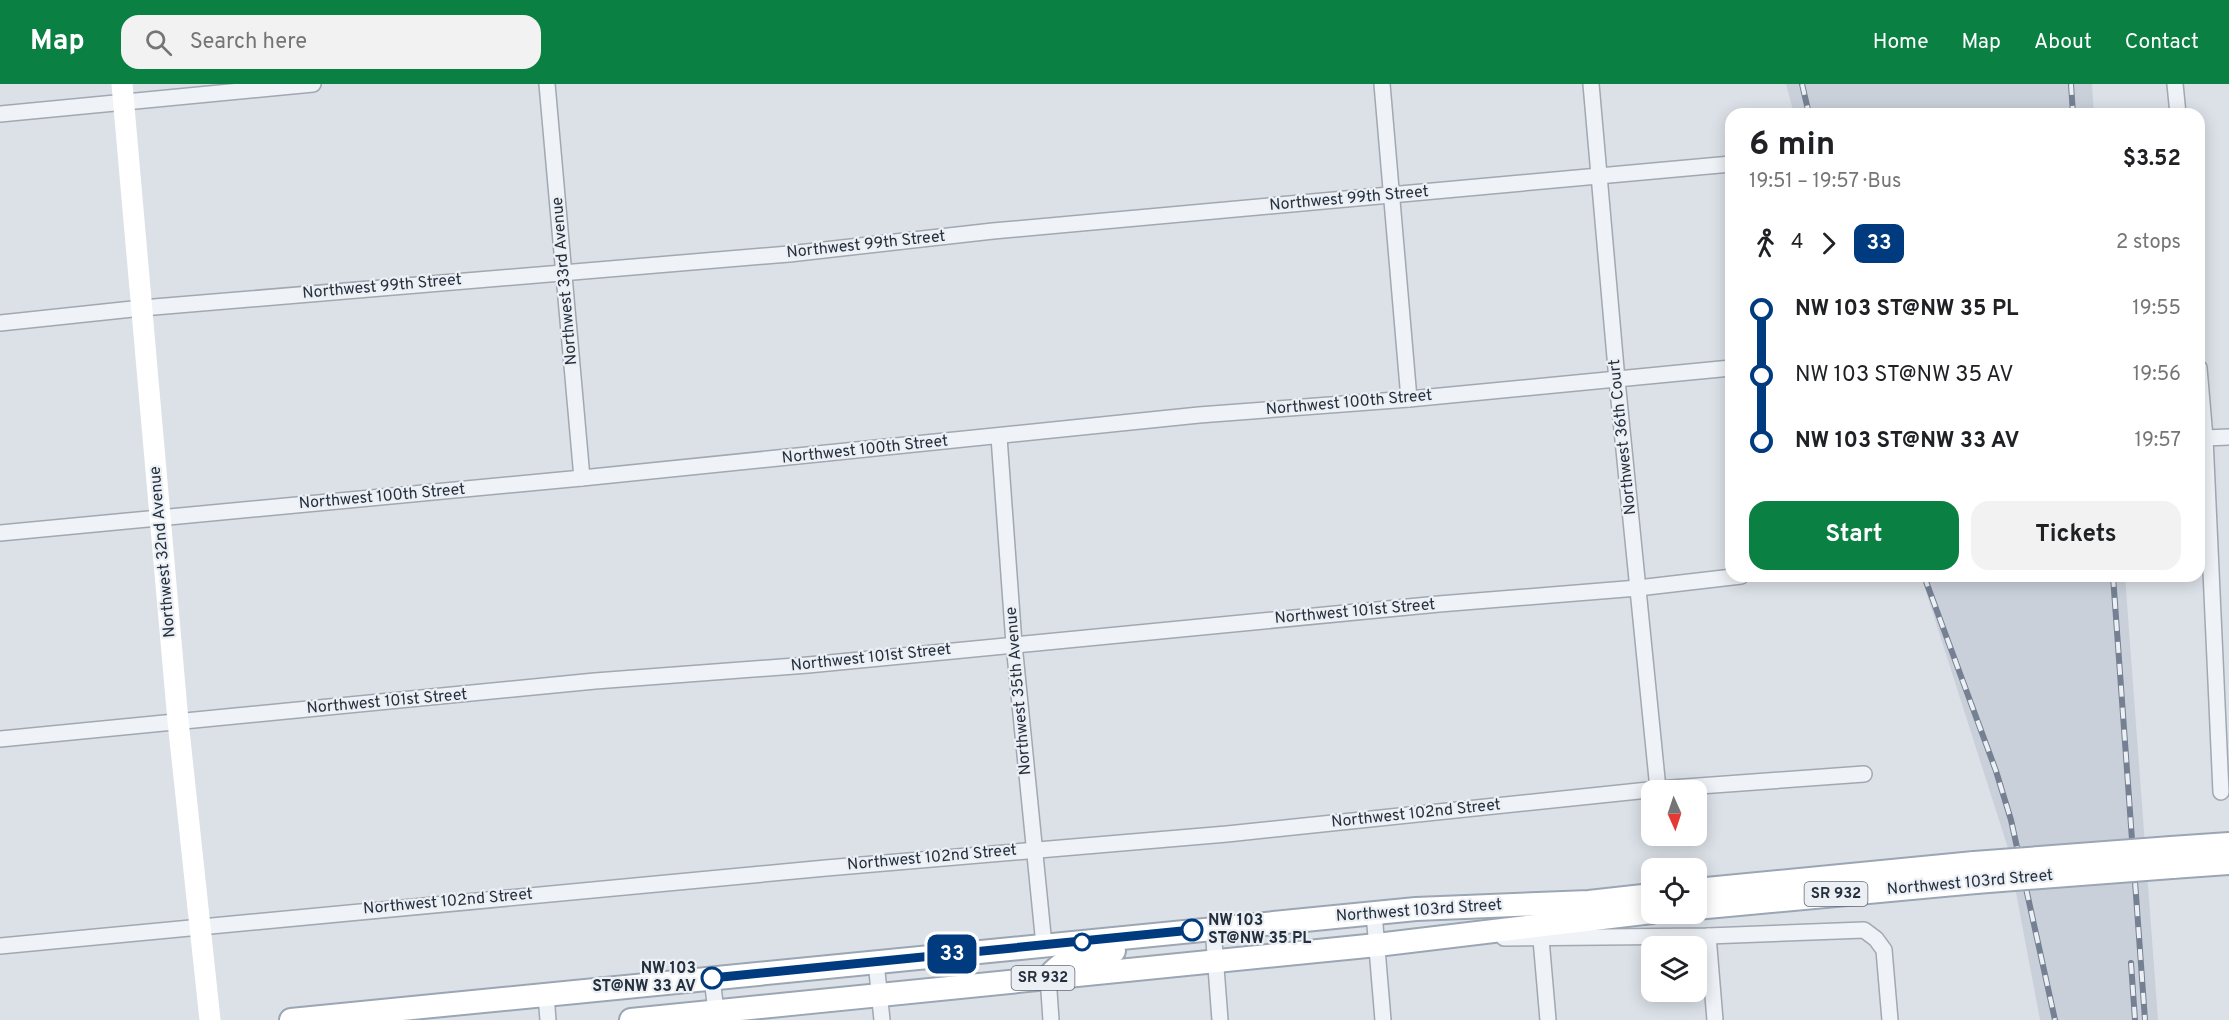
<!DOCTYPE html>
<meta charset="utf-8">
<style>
body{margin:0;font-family:Overpass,sans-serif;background:#f2f2f2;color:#202124;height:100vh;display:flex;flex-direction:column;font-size:22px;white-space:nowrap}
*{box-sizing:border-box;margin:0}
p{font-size:20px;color:#757577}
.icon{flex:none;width:33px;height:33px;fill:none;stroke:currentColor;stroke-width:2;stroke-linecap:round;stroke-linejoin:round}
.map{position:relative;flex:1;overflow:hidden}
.side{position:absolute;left:1725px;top:24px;width:480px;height:474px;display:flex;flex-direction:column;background:#fff;border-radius:18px;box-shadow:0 3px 15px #0003}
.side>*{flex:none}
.badge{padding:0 12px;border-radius:9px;font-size:21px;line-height:39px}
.needle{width:39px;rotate:177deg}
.buttons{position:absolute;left:1641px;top:696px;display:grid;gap:12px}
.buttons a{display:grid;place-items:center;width:66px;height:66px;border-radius:12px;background:#fff;box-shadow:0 3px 15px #0003;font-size:30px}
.map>.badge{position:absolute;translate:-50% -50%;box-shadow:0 0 0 3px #fff}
.legs{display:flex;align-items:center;gap:9px;height:66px;padding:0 24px;font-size:20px}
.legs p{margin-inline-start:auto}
.head{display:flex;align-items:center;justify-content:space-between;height:102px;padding:0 24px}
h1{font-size:33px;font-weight:700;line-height:45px}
.button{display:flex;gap:12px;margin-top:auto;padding:12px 24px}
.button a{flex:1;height:69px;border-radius:18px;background:#0b8043;color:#fff;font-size:24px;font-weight:700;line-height:69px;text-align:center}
.button a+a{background:#f2f2f2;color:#202124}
ul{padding:0 24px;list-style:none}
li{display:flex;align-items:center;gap:21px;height:66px;font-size:22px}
li i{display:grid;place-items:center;width:9px;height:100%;margin:0 8px;background:currentColor}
li i::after{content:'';width:15px;height:15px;margin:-8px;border:4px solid;border-radius:50%;background:#fff}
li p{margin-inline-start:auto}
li:first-child i{background:linear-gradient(#0000 50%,currentColor 0)}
li:last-child i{background:linear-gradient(currentColor 50%,#0000 0)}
header{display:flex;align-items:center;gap:36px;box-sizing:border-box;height:84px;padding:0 30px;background:#0b8043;color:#fff}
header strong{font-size:28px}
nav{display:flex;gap:33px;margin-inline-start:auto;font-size:21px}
.search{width:420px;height:54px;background:#f2f2f2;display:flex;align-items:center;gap:15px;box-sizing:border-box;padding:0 21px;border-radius:18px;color:#757577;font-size:22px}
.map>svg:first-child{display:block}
</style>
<header>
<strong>Map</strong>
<div class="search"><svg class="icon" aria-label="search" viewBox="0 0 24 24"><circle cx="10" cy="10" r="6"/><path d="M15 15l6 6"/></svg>Search here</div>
<nav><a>Home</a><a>Map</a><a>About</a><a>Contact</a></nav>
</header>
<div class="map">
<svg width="2229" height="936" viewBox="0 0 2229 936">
<rect width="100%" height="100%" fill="#dce1e8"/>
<g fill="#cad0da">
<path d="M1786 0H2092L2094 30H1794Z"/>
<path d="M1921 492H2125L2158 936H2040L2007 761Z"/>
</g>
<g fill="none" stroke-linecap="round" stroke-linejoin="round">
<defs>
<g id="minor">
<path d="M547 0 582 394"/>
<path d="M1382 0 1409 315"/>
<path d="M1591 0 1617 296 1658 705"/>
<path d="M2175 0 2178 30"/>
<path d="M0 30 313 0"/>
<path d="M0 239 142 224 789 170 993 147 1731 80"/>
<path d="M2199 284 2205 354 2221 708"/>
<path d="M999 353 1014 560 1044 861"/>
<path d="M2205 354 2229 353"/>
<path d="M0 449 582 394 1199 331 1409 315 1731 284"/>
<path d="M0 655 595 597 808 581 1439 520 1638 504 1741 492"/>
<path d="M1374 829 1383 936"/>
<path d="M1213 844 1220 936"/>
<path d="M1708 852 1715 936"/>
<path d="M1504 854 1708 852 1864 846 1876 855 1884 866 1890 936"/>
<path d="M1541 855 1548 936"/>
<path d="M0 862 826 784 1227 750 1658 705 1864 690"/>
<path d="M876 878 882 936"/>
<path d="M1048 893 1051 936"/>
<path d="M712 894 717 936"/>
<path d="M546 911 548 936"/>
</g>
<g id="primary">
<path d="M2171 764 2229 760"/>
<path d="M2172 783 2229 779"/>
<path d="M1696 806 1974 779"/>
<path d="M1696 824 1976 798"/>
<path d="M1048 893C1073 864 1084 880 1114 867"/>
<path d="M291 936 1416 825 1589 818 1652 811"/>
<path d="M631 936 1377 861 1652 828"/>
</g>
</defs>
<use href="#minor" stroke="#a1a8b2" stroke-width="18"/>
<use href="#primary" stroke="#9ba6b4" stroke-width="26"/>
<use href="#minor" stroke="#eff2f6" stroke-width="15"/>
<path stroke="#fff" stroke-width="21" d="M122 0 178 637 210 936"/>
<use href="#primary" stroke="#fff" stroke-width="22"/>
<defs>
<g id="rail">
<path d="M1802 0 1809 30"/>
<path d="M2071 0 2073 30"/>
<path d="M1924 492 1996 687 2011 736 2055 936"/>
<path d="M2113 492 2145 936"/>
<path d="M2131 879 2135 936"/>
</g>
</defs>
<use href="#rail" stroke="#758192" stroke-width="6"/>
<use href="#rail" stroke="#ecf0f5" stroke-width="4" stroke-dasharray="11" stroke-linecap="butt"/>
<defs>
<g id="primary-bridge">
<path d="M1974 779 2171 764"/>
<path d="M1976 798 2172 783"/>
</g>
</defs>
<use href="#primary-bridge" stroke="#9ba6b4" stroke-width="26" stroke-linecap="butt"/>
<use href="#primary-bridge" stroke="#fff" stroke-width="22"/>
</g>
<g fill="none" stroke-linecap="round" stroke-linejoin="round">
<defs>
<path id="line-1" d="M712 894 1192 846"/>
</defs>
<use href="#line-1" stroke="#fff" stroke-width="14"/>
<use href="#line-1" stroke="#003b80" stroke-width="9"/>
</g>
<g fill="#fff" stroke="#003b80" stroke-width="3">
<circle cx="1192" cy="846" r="10"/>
<circle cx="1082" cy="858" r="8"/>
<circle cx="712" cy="894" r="10"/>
</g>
<g text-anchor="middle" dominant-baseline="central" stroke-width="4.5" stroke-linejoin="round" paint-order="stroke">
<g fill="#ecf0f5" stroke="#616a76" stroke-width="1.5">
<rect x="1804.5" y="798" width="63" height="24" rx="4.5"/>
<rect x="1011.5" y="882" width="63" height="24" rx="4.5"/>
</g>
<g font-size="15" font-weight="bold" fill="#25303f">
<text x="1836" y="810">SR 932</text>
<text x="1043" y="894">SR 932</text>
</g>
<g font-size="16" fill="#25303f" stroke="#ecf0f5">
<text transform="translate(1349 115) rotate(-5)">Northwest 99th Street</text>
<text transform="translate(866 161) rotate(-6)">Northwest 99th Street</text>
<text transform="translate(565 197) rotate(-95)">Northwest 33rd Avenue</text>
<text transform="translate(382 203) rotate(-5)">Northwest 99th Street</text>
<text transform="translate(1349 319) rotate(-5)">Northwest 100th Street</text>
<text transform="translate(1623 353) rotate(-96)">Northwest 36th Court</text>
<text transform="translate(865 366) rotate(-6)">Northwest 100th Street</text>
<text transform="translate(382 413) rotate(-5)">Northwest 100th Street</text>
<text transform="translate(163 468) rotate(-95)">Northwest 32nd Avenue</text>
<text transform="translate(1355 528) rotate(-5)">Northwest 101st Street</text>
<text transform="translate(871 574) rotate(-6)">Northwest 101st Street</text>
<text transform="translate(1019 607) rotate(-95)">Northwest 35th Avenue</text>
<text transform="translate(387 618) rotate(-5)">Northwest 101st Street</text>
<text transform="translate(1416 730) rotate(-6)">Northwest 102nd Street</text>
<text transform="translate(932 774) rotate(-5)">Northwest 102nd Street</text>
<text transform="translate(1970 799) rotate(-5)">Northwest 103rd Street</text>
<text transform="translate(448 818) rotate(-5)">Northwest 102nd Street</text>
<text transform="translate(1419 827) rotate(-4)">Northwest 103rd Street</text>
</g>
<g font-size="16" font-weight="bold" fill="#25303f" stroke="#ecf0f5" text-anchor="start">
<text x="1208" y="837">NW 103<tspan x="1208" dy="18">ST@NW 35 PL</tspan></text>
<text x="696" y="885" text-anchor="end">NW 103<tspan x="696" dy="18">ST@NW 33 AV</tspan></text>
</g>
</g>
</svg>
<div class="buttons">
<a><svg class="needle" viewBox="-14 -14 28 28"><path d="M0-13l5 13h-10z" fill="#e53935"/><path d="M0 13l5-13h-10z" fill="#757577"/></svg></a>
<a><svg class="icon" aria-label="locate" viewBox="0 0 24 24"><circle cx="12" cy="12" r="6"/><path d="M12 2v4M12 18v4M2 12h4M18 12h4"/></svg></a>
<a><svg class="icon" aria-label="layers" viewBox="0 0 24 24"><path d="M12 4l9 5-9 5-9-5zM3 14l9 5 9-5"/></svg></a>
</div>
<b class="badge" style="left:952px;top:870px;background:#003b80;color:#fff">33</b>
<section class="side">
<div class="head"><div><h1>6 min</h1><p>19:51 – 19:57 · Bus</p></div><b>$3.52</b></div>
<div class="legs"><svg class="icon" aria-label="walk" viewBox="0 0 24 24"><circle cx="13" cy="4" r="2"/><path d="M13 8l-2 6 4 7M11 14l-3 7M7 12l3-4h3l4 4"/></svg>4<svg class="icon" aria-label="forward" viewBox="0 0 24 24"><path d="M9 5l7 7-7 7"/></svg><b class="badge" style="background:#003b80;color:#fff">33</b><p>2 stops</p></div>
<ul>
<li><i style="color:#003b80"></i><b>NW 103 ST@NW 35 PL</b><p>19:55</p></li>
<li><i style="color:#003b80"></i><span>NW 103 ST@NW 35 AV</span><p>19:56</p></li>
<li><i style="color:#003b80"></i><b>NW 103 ST@NW 33 AV</b><p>19:57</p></li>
</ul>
<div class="button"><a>Start</a><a>Tickets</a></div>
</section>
</div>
